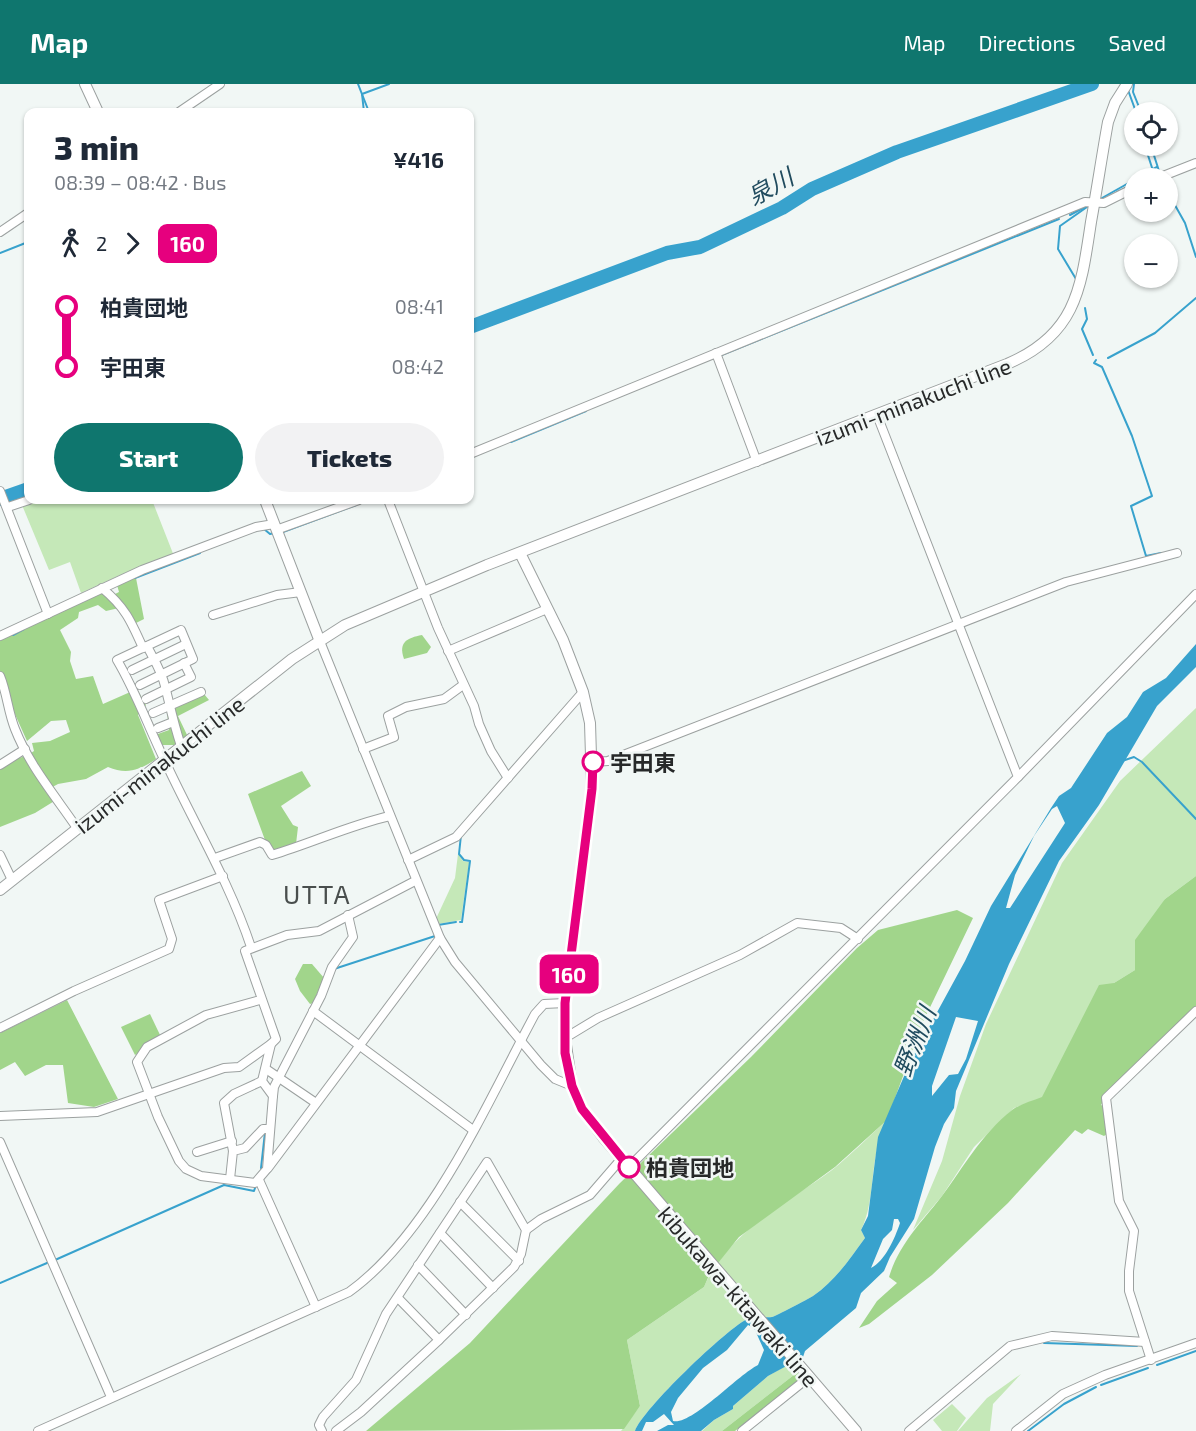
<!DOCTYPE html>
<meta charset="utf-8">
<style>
body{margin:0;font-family:"Exo 2","Noto Sans JP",sans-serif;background:#f2f2f3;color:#1f2937;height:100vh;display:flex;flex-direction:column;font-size:22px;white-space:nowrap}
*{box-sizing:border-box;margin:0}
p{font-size:20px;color:#747a83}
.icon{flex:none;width:33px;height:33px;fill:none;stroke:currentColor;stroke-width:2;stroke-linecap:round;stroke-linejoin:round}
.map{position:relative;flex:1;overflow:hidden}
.panel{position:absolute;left:24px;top:24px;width:450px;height:396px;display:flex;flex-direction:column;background:#fff;border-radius:12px;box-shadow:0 2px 4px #0004}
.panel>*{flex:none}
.badge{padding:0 12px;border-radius:9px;font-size:21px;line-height:39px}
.buttons{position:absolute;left:1124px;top:18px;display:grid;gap:12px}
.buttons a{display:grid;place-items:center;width:54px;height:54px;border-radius:50%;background:#fff;box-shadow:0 2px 4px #0004;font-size:30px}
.map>.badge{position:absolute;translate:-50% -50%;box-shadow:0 0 0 3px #fff}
.legs{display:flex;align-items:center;gap:9px;height:66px;padding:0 30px;font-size:20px}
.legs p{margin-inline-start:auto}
.headline{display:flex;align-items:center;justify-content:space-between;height:102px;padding:0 30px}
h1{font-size:33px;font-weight:800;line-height:45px}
.cta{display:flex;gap:12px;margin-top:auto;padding:12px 30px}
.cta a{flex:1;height:69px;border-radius:36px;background:#0f766e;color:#fff;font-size:24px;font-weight:800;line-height:69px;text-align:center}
.cta a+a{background:#f2f2f3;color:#1f2937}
ul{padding:0 30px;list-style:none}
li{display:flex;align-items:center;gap:21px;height:60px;font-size:22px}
li i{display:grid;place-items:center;width:9px;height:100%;margin:0 8px;background:currentColor}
li i::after{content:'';width:15px;height:15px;margin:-8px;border:4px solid;border-radius:50%;background:#fff}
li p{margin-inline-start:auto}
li:first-child i{background:linear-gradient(#0000 50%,currentColor 0)}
li:last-child i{background:linear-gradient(currentColor 50%,#0000 0)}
header{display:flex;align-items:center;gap:36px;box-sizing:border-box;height:84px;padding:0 30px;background:#0f766e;color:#fff}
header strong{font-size:28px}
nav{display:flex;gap:33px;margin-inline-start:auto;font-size:21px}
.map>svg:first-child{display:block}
</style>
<header>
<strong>Map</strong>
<nav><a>Map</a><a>Directions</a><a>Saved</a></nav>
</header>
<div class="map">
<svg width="1196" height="1347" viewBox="0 0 1196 1347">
<rect width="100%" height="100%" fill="#f1f7f5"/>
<g fill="#c5e8b8">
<path d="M37 416H152L174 472 127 488 81 509 70 478 49 486 22 421Z"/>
<path d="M1196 624V792L1165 815 1135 886 1114 899 1042 1014 1014 1024 974 1063 942 1112 913 1146 942 1077 960 1012 986 940 1062 779 1120 697Z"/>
<path d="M458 770 463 777 469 778 461 836 438 840 435 837 455 794Z"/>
<path d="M887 1036C868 1073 877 1114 861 1146L865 1154C849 1176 835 1197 813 1212 808 1215 776 1232 772 1233 764 1234 756 1231 749 1234 727 1244 642 1326 635 1347H621L640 1322 627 1256 704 1203C727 1149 787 1119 832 1086 851 1071 869 1052 887 1036Z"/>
<path d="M792 1278 799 1287 722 1347H702L714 1336 733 1325V1322L768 1292Z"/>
<path d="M1021 1290 993 1320 990 1347H958L987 1314Z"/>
<path d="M952 1320 966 1334 957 1347H942L933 1336Z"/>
</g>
<g fill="#a1d58b">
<path d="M136 494 144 535 134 540 119 524 106 527 98 521 79 528 78 534 60 546 71 568 70 577 76 595 93 592 103 620 137 605 146 621 138 631 156 675C140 686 127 691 108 683L86 695 58 700 47 706 56 716 35 729 0 743V679C12 673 23 676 34 667L32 659 50 657 70 648 66 636 51 637 27 657 5 608 0 604V556L100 508 109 513 119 508 117 501Z"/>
<path d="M422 551 431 563 427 569 404 575C398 558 407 554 422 551Z"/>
<path d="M204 610 209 616 178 632 188 653 174 661H160L155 651 169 646 167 628Z"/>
<path d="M302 687 311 702 281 722 293 741 298 743 296 760 273 767 265 756 248 710Z"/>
<path d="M1196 792V926L1105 1014 1101 1021 1105 1023 1107 1050 1104 1052 1088 1045 1082 1050 1075 1046 1008 1119 932 1191 869 1240 859 1244 877 1217 897 1199 889 1193C899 1160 921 1139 942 1112 965 1081 981 1051 1012 1026 1020 1020 1032 1017 1042 1013L1099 901 1114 899 1135 886V856L1165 815Z"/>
<path d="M957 826 973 834 922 940 887 1036 835 1083 739 1153 710 1189 704 1203 627 1256 640 1322 624 1345 366 1347 470 1259 620 1099 751 973 857 864 878 846Z"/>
<path d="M303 880H312L324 894 313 919 310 920 300 907 295 895Z"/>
<path d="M67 916 118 1015 94 1023 68 1019 63 981H46L25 992 15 978 0 986V949Z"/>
<path d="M150 930 161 953 135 971 121 943Z"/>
<path d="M799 1287 798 1297 735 1347H722Z"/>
</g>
<path fill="#38a2cd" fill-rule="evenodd" d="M1196 560V583L1157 622 1099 721 1059 777 1009 880 956 1007 954 1024 944 1040 935 1063 914 1135 890 1173 884 1187 861 1209 856 1224 805 1267 803 1273 768 1292 733 1322V1325L714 1336 701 1347H657L668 1341H674L664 1330 653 1338H646L642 1347H635C642 1326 727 1244 749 1234 756 1231 764 1234 772 1233 776 1232 808 1215 813 1212 835 1197 849 1176 865 1154L861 1146 868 1132 878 1053 911 976 965 877 991 822 1051 724 1059 712 1071 704 1107 649 1127 633 1143 608 1166 594ZM1057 722 1065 739 1010 824H1006L1015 791 1034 752 1052 725ZM956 933 978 937 966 975 958 990 949 991 932 1012V1002ZM894 1135H898L900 1139C895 1154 885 1177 871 1184L883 1155 892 1146ZM748 1241 754 1244 764 1266 758 1281C739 1290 691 1342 673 1337L671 1328 678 1314 703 1284 727 1266Z"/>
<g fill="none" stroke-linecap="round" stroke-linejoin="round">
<g stroke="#38a2cd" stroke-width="2">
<path d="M358 0 369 28"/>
<path d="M1134 0 1133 8 1141 28"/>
<path d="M1128 6 1136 28"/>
<path d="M362 10 389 0"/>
<path d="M362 10 364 28"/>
<path d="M1145 62 1155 93"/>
<path d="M1151 62 1159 87"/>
<path d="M1136 94 1157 83"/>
<path d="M1167 107 1185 139 1196 173"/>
<path d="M1117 108 1130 102"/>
<path d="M1102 114 1134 96"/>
<path d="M1070 131 1085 123"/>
<path d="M0 169 28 158"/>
<path d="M1076 195 1058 165 1060 142 1087 123"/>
<path d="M1085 224 1087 235 1082 245 1093 271"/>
<path d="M719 272 1059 135"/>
<path d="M1108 274 1155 249 1196 214"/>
<path d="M1096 276 1094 279 1102 283 1132 352 1152 412 1131 422 1146 472 1161 469"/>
<path d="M511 358 586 327"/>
<path d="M361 419 370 416"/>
<path d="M264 445 270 450 274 449"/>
<path d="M283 448 356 421"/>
<path d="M135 494 200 469"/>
<path d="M13 551 24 545"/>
<path d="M1122 677 1134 673 1142 678 1196 735"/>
<path d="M460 838H462L470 777 464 776 459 770 461 751"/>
<path d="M438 841 456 838"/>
<path d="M334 885 435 852"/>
<path d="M261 1084 265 1048"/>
<path d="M55 1176 224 1101 254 1107 255 1104"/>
<path d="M0 1199 47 1179"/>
<path d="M1044 1259 1137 1262"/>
<path d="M1157 1281 1196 1267"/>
<path d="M1101 1301 1148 1284"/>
<path d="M1028 1347 1064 1320 1096 1303"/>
</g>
<g stroke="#38a2cd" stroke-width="14">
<path d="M470 243 667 169 700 163 782 124 812 105 897 68 1092 0"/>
<path d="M0 415 28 405"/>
</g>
<defs>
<g id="minor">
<path d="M179 28 220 0"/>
<path d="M1158 94 1196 79"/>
<path d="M0 148 28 129"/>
<path d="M716 269 757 378"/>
<path d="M470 370 1085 118 1104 119 1134 104"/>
<path d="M0 407 48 530"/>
<path d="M388 416 438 544 474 622 479 640 491 667 508 694"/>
<path d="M8 423 29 416"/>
<path d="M276 446 359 416"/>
<path d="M102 504C125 523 131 537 143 564"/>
<path d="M213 531 277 511 301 508"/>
<path d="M0 552 142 486 256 443 274 440"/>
<path d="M319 555 440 854 455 878 541 981 555 995 572 1002"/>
<path d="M147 562C153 574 162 588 165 602 170 622 174 641 181 662"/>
<path d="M448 567 547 525"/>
<path d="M132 586 186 560"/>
<path d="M0 592C7 609 8 628 15 645 29 681 56 713 77 744"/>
<path d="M140 601 193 575 181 546 117 576C136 608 148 642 164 675 193 738 229 797 251 863"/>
<path d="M146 615 191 593 184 579"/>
<path d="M153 629 201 608"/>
<path d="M158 644 173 638"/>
<path d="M363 665 394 653 388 632 406 623 444 615 463 601"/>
<path d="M593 678 608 677 1066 498 1177 469"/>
<path d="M0 681 25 665"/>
<path d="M1018 693 1196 510"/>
<path d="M0 771 12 796"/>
<path d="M215 774 260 758 266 761 272 771C312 759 350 741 390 732"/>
<path d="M408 776 456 753 583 608"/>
<path d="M260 916 206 931 147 963 137 978 158 1033 179 1077 186 1085 201 1092 255 1099 267 1085 273 1012 262 997 271 960 276 955 245 867 287 851 319 847 415 797"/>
<path d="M313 927 473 1046"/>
<path d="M0 944 74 907 169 865 172 855 159 816 223 792"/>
<path d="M565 954 598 934 740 871 797 839 841 844 858 855"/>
<path d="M266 985 316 1019"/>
<path d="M273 1012 274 1003 321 912 332 883 353 853 348 831"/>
<path d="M0 1032 97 1028 224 984 239 983 271 960"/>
<path d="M0 1058 111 1313"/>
<path d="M233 1067 224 1019 234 1010 262 997"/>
<path d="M197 1068 232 1057"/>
<path d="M629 1083 1018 693 877 331"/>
<path d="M268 1084 440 854"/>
<path d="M230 1095 233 1067 245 1064 263 1045H269"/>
<path d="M259 1096 316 1223"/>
<path d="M460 1118 519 1177"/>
<path d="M526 1146 541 1135 590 1111 622 1074"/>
<path d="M440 1149 493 1204"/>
<path d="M418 1181 466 1231"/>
<path d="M398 1214 439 1256"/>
<path d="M1151 1276 1129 1207V1187L1134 1147 1119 1117 1106 1014 1196 927"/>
<path d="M38 1347 349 1208C431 1149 487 1019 535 930L544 920 565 919"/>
<path d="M322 1347 319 1341 323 1333 356 1296 386 1230 487 1078 526 1146 521 1170 514 1183 439 1256 361 1328 336 1347"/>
<path d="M742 1347 809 1293"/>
<path d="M909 1347 1010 1262 1052 1252 1145 1258"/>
<path d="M1016 1347 1063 1310 1105 1291 1196 1259"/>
</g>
<g id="major">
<path d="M85 0 98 28"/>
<path d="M265 416 319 555"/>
<path d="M520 469 563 556 583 608 590 639 592 705 565 919V954L572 1002 582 1025 603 1053 856 1347"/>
<path d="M0 806 292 575 345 541 487 481 1007 280C1076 251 1081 205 1091 138 1097 105 1102 71 1108 38L1115 19 1127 0"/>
</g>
</defs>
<use href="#minor" stroke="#9ca1a0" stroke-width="10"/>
<use href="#major" stroke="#9ca1a0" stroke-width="12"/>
<use href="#minor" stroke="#fff" stroke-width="8"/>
<use href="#major" stroke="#fff" stroke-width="10"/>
</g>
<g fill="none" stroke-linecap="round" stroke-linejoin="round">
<defs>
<path id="line-1" d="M593 678 592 705 565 919V969L572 1002 582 1025 629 1083"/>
</defs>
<use href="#line-1" stroke="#fff" stroke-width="14"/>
<use href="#line-1" stroke="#e6007e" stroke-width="9"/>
</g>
<g fill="#fff" stroke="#e6007e" stroke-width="3">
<circle cx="593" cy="678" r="10"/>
<circle cx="629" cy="1083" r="10"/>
</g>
<g text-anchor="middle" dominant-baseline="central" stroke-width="5" stroke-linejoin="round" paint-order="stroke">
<g font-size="22" fill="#272929" stroke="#f1f7f5">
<text transform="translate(913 317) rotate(-21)">izumi-minakuchi line</text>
<text transform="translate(159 680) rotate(-38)">izumi-minakuchi line</text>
<text transform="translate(739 1212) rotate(49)">kibukawa-kitawaki line</text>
</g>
<g font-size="22" font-weight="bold" fill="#272929" stroke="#f1f7f5" text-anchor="start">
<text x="610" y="678">宇田東</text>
<text x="646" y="1083">柏貴団地</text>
</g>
<g font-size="24" font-style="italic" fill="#204b5e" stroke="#f1f7f5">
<text transform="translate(770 102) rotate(-29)">泉川</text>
<text transform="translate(914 957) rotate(-68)">野洲川</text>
</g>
<g font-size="26" letter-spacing="1.5" fill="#494e4d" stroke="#f1f7f5">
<text x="317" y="809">UTTA</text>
</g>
</g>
</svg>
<div class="buttons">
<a><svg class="icon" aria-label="locate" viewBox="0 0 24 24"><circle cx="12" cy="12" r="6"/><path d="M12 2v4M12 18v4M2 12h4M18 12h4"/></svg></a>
<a>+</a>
<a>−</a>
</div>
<b class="badge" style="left:569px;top:890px;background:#e6007e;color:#fff">160</b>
<section class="panel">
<div class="headline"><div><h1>3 min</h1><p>08:39 – 08:42 · Bus</p></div><b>¥416</b></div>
<div class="legs"><svg class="icon" aria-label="walk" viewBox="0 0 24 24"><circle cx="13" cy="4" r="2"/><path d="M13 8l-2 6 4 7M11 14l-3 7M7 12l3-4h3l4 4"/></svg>2<svg class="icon" aria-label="forward" viewBox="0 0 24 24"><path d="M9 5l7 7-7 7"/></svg><b class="badge" style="background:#e6007e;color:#fff">160</b></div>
<ul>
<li><i style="color:#e6007e"></i><b>柏貴団地</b><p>08:41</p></li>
<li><i style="color:#e6007e"></i><b>宇田東</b><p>08:42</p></li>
</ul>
<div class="cta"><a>Start</a><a>Tickets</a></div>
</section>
</div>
